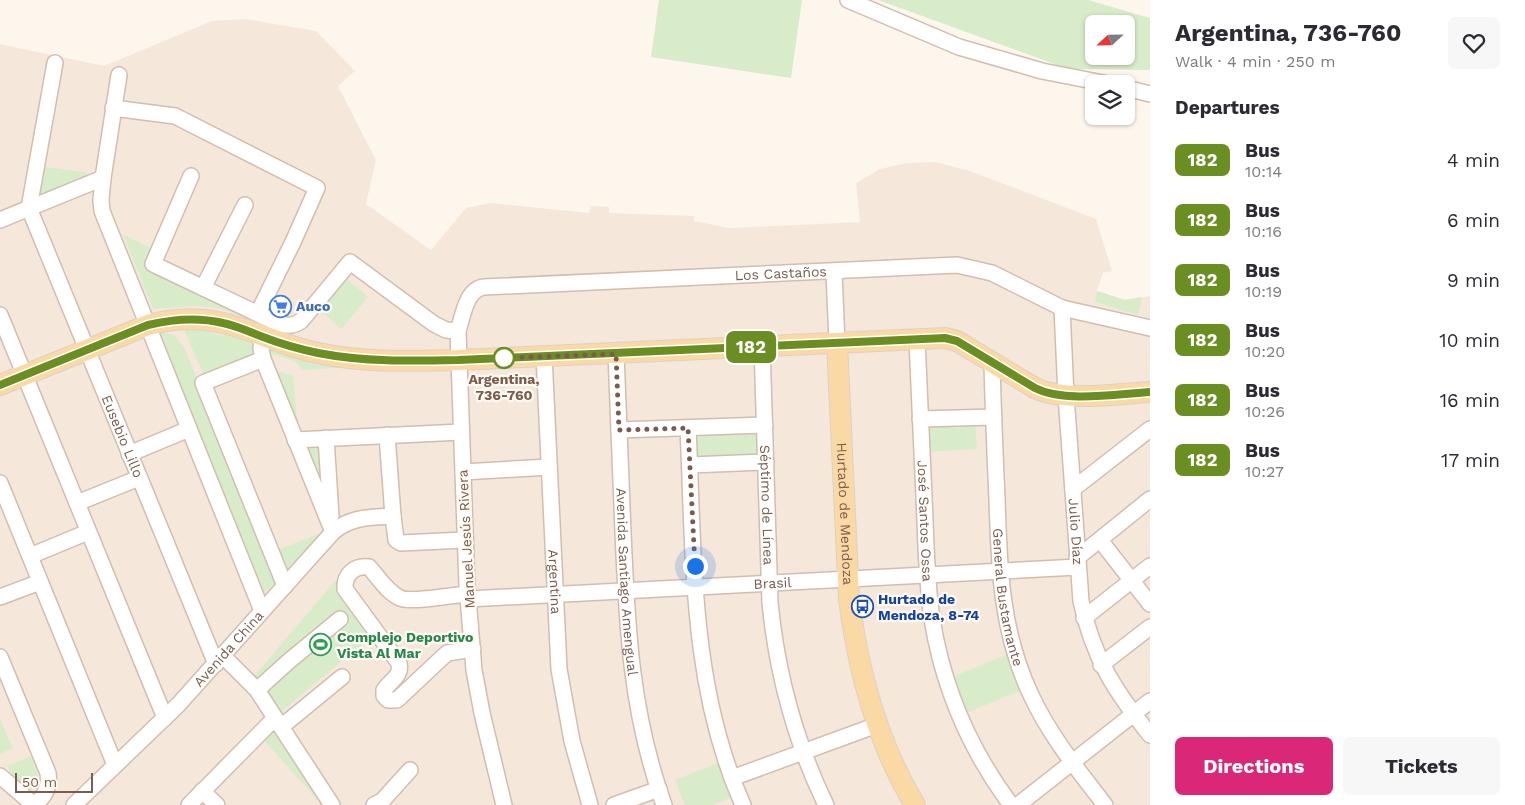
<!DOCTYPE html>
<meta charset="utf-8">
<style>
body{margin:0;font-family:"Work Sans",sans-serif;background:#f7f7f7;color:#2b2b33;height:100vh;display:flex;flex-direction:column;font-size:19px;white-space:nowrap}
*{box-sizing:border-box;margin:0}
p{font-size:16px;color:#7c7c81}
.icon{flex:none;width:28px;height:28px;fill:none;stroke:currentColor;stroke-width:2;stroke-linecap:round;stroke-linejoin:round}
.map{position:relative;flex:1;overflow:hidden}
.drawer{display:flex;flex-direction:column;background:#fff;width:375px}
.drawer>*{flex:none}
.badge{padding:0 10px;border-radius:8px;font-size:18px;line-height:32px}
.needle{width:32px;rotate:248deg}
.controls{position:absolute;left:1085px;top:15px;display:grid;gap:10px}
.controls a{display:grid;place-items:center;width:50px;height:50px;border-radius:8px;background:#fff;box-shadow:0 1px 4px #0004;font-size:25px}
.scale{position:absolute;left:15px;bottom:12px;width:78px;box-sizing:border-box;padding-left:5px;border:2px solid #7a5c4d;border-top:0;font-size:14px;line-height:18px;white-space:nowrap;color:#7a5c4d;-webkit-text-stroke:4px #fffaf3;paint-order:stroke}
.you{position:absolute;width:25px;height:25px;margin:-12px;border:4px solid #fff;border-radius:50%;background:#1a73e8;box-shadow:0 0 0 8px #1a73e833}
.map>.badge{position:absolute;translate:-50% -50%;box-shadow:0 0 0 2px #fff}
h2{padding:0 25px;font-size:19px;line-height:45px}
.round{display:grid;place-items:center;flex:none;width:52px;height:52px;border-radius:8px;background:#f7f7f7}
.headline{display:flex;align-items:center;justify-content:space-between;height:85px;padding:0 25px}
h1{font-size:24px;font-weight:700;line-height:38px}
.cta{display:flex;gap:10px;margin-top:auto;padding:10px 25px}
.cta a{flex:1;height:58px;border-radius:8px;background:#db2777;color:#fff;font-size:20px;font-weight:700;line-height:58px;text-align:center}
.cta a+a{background:#f7f7f7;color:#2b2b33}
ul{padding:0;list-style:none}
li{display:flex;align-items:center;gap:15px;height:60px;padding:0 25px}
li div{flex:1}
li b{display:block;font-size:19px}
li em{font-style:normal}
li .badge{min-width:55px;font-weight:700;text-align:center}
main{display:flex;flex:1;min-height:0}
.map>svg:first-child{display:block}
</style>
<main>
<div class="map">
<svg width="1150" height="805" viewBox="0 0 1150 805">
<rect width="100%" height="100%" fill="#fdf6ec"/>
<path fill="#f5e8da" d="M245 19 316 31 355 71 338 86 376 160 366 204 431 250 466 208 491 203 589 213 591 206 609 207V213L694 216V221L729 228 860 222 856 183 880 169 907 163 935 162 970 171 1096 219 1112 271 1103 273 1097 291 1125 300 1150 296V805H0V44L104 66 212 21Z"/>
<g fill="#d8ecc9" fill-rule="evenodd">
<path d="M659 0H802L791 78 651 57Z"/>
<path d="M878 0H1088L1150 18V70L1068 69ZM1094 24H1126V56H1094Z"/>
<path d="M40 166 94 174 33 199Z"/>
<path d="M123 234 156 251 152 266 261 322 217 308 197 306 153 309Z"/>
<path d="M347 279 368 297 341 329 319 309Z"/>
<path d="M1097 291 1125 300 1142 297 1138 315 1095 302Z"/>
<path d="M184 329H207C215 336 227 337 237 333L256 341 257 353 203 374Z"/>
<path d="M164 332 174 335 184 347 279 579 263 594 157 334Z"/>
<path d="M264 347 352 367 302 370 295 361 263 351Z"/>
<path d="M275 371 281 372 293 376 298 431Z"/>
<path d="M975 421 977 449 929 452 928 423Z"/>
<path d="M757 430 759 459 697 462 695 433Z"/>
<path d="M304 444H323V486Z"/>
<path d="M327 531 284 579 274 551Z"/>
<path d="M336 580 375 636 350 654 280 713 254 676Z"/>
<path d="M1008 654 1022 690 966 713 952 677Z"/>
<path d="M0 719 13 748 0 754Z"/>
<path d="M273 727 324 805H322L261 737Z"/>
<path d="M31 756 39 779 31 790 28 792 13 779 7 766Z"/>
<path d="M722 761 735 796 712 805H685L675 780Z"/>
</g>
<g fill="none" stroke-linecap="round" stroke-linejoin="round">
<defs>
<g id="minor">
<path d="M848 0 959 47 1042 71 1108 84"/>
<path id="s1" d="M55 63 29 208 216 664"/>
<path d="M119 75 103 178 101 200 102 211 262 611"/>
<path d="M1126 88 1150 94"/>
<path d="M113 108 175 116 317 188 293 242 258 313"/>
<path d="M191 176 153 264 273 321C283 325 291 328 301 321L350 262 434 324 446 330 458 331"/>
<path d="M0 220 103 178"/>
<path d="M834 272 837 343"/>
<path d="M203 288 245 205"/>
<path id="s2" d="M1062 308 1066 396 1081 601C1093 658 1115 691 1150 735"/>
<path d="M0 315 165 718"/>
<path d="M262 337 261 349 263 359 333 532"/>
<path id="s3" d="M917 340C919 392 922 445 924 498 926 538 926 579 932 619 943 687 970 750 1011 805"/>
<path id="s4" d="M762 346 770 603C777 673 795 741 826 805"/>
<path id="s5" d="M616 354C618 413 621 473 623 532 627 629 631 713 664 805"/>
<path id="s6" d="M544 356 559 669 572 741 590 805"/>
<path d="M263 359 203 383 285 586"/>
<path id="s7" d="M992 362C993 408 995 454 997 499 999 568 1001 632 1031 695 1050 736 1078 770 1105 805"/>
<path d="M920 419 994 417"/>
<path d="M688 428C694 555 690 687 743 805"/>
<path d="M619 430 765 425"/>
<path d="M387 435 393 516 396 540 401 543 465 540"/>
<path d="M326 438 331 516"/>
<path d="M295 440 461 432"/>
<path d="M129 454 189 429"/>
<path d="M690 465 766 462"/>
<path d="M463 472 549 467"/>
<path d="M0 483 115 765"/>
<path d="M1073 489 1150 429"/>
<path d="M77 503 139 478"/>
<path d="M1100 540 1150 604"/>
<path d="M30 556 88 532"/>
<path d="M1077 558 1150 499"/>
<path d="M467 594C453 595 411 603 400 598 387 592 378 577 369 567 354 565 344 575 345 589L399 663C402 676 391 680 384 690V696L388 700H397L447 653 473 649"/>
<path d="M0 597 40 582"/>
<path id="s8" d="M468 599 1078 567"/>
<path d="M1084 618 1150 566"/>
<path d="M222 655 257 690 332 805"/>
<path d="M0 657 48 773C50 786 45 797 34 805"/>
<path d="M1101 665 1150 627"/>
<path d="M257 690 289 661 340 619"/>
<path d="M281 727 342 677"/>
<path d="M0 776 34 805"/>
<path d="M732 778 877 725"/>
<path d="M202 791 217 805"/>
<path id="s9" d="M74 805 178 705 333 532C350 517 370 517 393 516"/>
<path d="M189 805 275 718"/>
<path d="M374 805 382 801 410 770"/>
<path id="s10" d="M504 805 482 713 474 670 467 586 458 331C463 316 466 289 484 287L957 265 992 273 1062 308 1150 328"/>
<path d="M614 805 659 789"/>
<path d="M1018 805 1150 701"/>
</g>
<g id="major">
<path id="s11" d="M837 343 849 599C858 671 877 742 915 805"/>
<path d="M0 385 148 325C175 318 203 317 231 325 260 333 287 347 318 353 364 363 411 361 458 360L945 338 957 341 1035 388C1064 402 1117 394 1150 392"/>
</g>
</defs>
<use href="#minor" stroke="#d1beb0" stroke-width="18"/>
<use href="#major" stroke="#dad1cd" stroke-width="22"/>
<use href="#minor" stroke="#fff" stroke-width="15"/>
<use href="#major" stroke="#fbd9a5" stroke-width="20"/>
</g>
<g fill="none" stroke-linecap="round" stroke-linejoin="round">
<defs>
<path id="line" d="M0 385 148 325C173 319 198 317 223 323 237 326 250 332 263 337 281 344 299 349 318 353 364 362 411 361 458 360L945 338 957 341 1035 388C1065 403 1116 394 1150 392"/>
</defs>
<use href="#line" stroke="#fff" stroke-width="11"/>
<use href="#line" stroke="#6b8e23" stroke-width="8"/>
<path stroke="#7a5c4d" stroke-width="5" stroke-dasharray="0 9" d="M504 358 616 354 619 430 688 428 695 566"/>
</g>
<defs>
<symbol id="supermarket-ring" viewBox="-11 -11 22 22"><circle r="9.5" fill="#fffaf3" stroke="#3f7fe0" stroke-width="1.5"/><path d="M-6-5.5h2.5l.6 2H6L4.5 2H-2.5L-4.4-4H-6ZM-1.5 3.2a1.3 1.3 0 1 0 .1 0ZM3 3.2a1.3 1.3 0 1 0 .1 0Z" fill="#3f7fe0"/></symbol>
<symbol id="bus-ring" viewBox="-11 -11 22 22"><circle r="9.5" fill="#fffaf3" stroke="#1a4fb4" stroke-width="1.5"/><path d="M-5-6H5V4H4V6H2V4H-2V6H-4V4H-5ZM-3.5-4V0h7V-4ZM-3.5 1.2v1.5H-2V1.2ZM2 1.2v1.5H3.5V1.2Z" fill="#1a4fb4"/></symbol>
<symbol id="stadium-ring" viewBox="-11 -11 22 22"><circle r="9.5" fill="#fffaf3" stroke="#2e9e5b" stroke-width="1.5"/><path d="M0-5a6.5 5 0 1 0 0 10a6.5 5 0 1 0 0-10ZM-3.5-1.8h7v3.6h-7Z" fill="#2e9e5b"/></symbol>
</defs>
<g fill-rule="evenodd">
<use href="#supermarket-ring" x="268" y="294" width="25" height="25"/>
<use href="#bus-ring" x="850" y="594" width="25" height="25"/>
<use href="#stadium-ring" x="308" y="632" width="25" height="25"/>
</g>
<circle fill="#fff" stroke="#6b8e23" stroke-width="2.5" cx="504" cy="358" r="10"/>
<g text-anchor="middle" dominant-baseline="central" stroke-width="4.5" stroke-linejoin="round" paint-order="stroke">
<g font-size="14" fill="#7a5c4d" stroke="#fffaf3">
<text stroke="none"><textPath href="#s10" startOffset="829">Los Castaños</textPath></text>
<text stroke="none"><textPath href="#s1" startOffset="394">Eusebio Lillo</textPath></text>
<text stroke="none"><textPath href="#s4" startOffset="159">Séptimo de Línea</textPath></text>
<text stroke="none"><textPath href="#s11" startOffset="171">Hurtado de Mendoza</textPath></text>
<text stroke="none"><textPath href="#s3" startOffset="181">José Santos Ossa</textPath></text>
<text stroke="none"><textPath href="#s2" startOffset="224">Julio Díaz</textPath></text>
<text transform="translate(466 539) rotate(-93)">Manuel Jesús Rivera</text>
<text stroke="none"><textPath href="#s5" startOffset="228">Avenida Santiago Amengual</textPath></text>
<text stroke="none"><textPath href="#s6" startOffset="226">Argentina</textPath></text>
<text stroke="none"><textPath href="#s8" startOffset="305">Brasil</textPath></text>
<text stroke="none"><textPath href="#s7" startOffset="236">General Bustamante</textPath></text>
<text stroke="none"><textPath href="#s9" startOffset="220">Avenida China</textPath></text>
</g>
<g font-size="14" font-weight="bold" fill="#366cbe" stroke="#fffaf3" text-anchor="start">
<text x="296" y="306">Auco</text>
</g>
<g font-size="14" font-weight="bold" fill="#7a5c4d" stroke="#fffaf3">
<text x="504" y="379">Argentina,<tspan x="504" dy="16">736-760</tspan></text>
</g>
<g font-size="14" font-weight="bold" fill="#164399" stroke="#fffaf3" text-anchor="start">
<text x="878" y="599">Hurtado de<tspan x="878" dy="16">Mendoza, 8-74</tspan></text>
</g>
<g font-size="14" font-weight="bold" fill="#27864d" stroke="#fffaf3" text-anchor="start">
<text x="337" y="637">Complejo Deportivo<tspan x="337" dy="16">Vista Al Mar</tspan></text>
</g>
</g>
</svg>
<div class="controls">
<a><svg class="needle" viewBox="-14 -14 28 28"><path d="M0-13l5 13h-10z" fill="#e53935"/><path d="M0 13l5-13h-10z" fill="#7c7c81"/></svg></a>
<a><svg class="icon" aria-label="layers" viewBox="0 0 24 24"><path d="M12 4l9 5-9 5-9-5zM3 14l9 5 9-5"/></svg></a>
</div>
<div class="scale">50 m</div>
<div class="you" style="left:695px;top:566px"></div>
<b class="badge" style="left:751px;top:347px;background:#6b8e23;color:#fff">182</b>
</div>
<section class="drawer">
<div class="headline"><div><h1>Argentina, 736-760</h1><p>Walk · 4 min · 250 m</p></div><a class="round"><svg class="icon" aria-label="heart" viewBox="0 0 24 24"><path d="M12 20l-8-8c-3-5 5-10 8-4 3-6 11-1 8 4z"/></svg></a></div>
<h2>Departures</h2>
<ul>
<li><span class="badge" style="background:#6b8e23;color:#fff">182</span><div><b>Bus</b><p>10:14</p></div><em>4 min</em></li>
<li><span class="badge" style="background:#6b8e23;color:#fff">182</span><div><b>Bus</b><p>10:16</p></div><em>6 min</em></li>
<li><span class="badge" style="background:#6b8e23;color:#fff">182</span><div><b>Bus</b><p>10:19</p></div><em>9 min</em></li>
<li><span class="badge" style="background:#6b8e23;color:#fff">182</span><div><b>Bus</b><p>10:20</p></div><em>10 min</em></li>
<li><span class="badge" style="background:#6b8e23;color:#fff">182</span><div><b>Bus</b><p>10:26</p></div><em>16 min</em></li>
<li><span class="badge" style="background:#6b8e23;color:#fff">182</span><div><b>Bus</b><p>10:27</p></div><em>17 min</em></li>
</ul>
<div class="cta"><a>Directions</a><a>Tickets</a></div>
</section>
</main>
